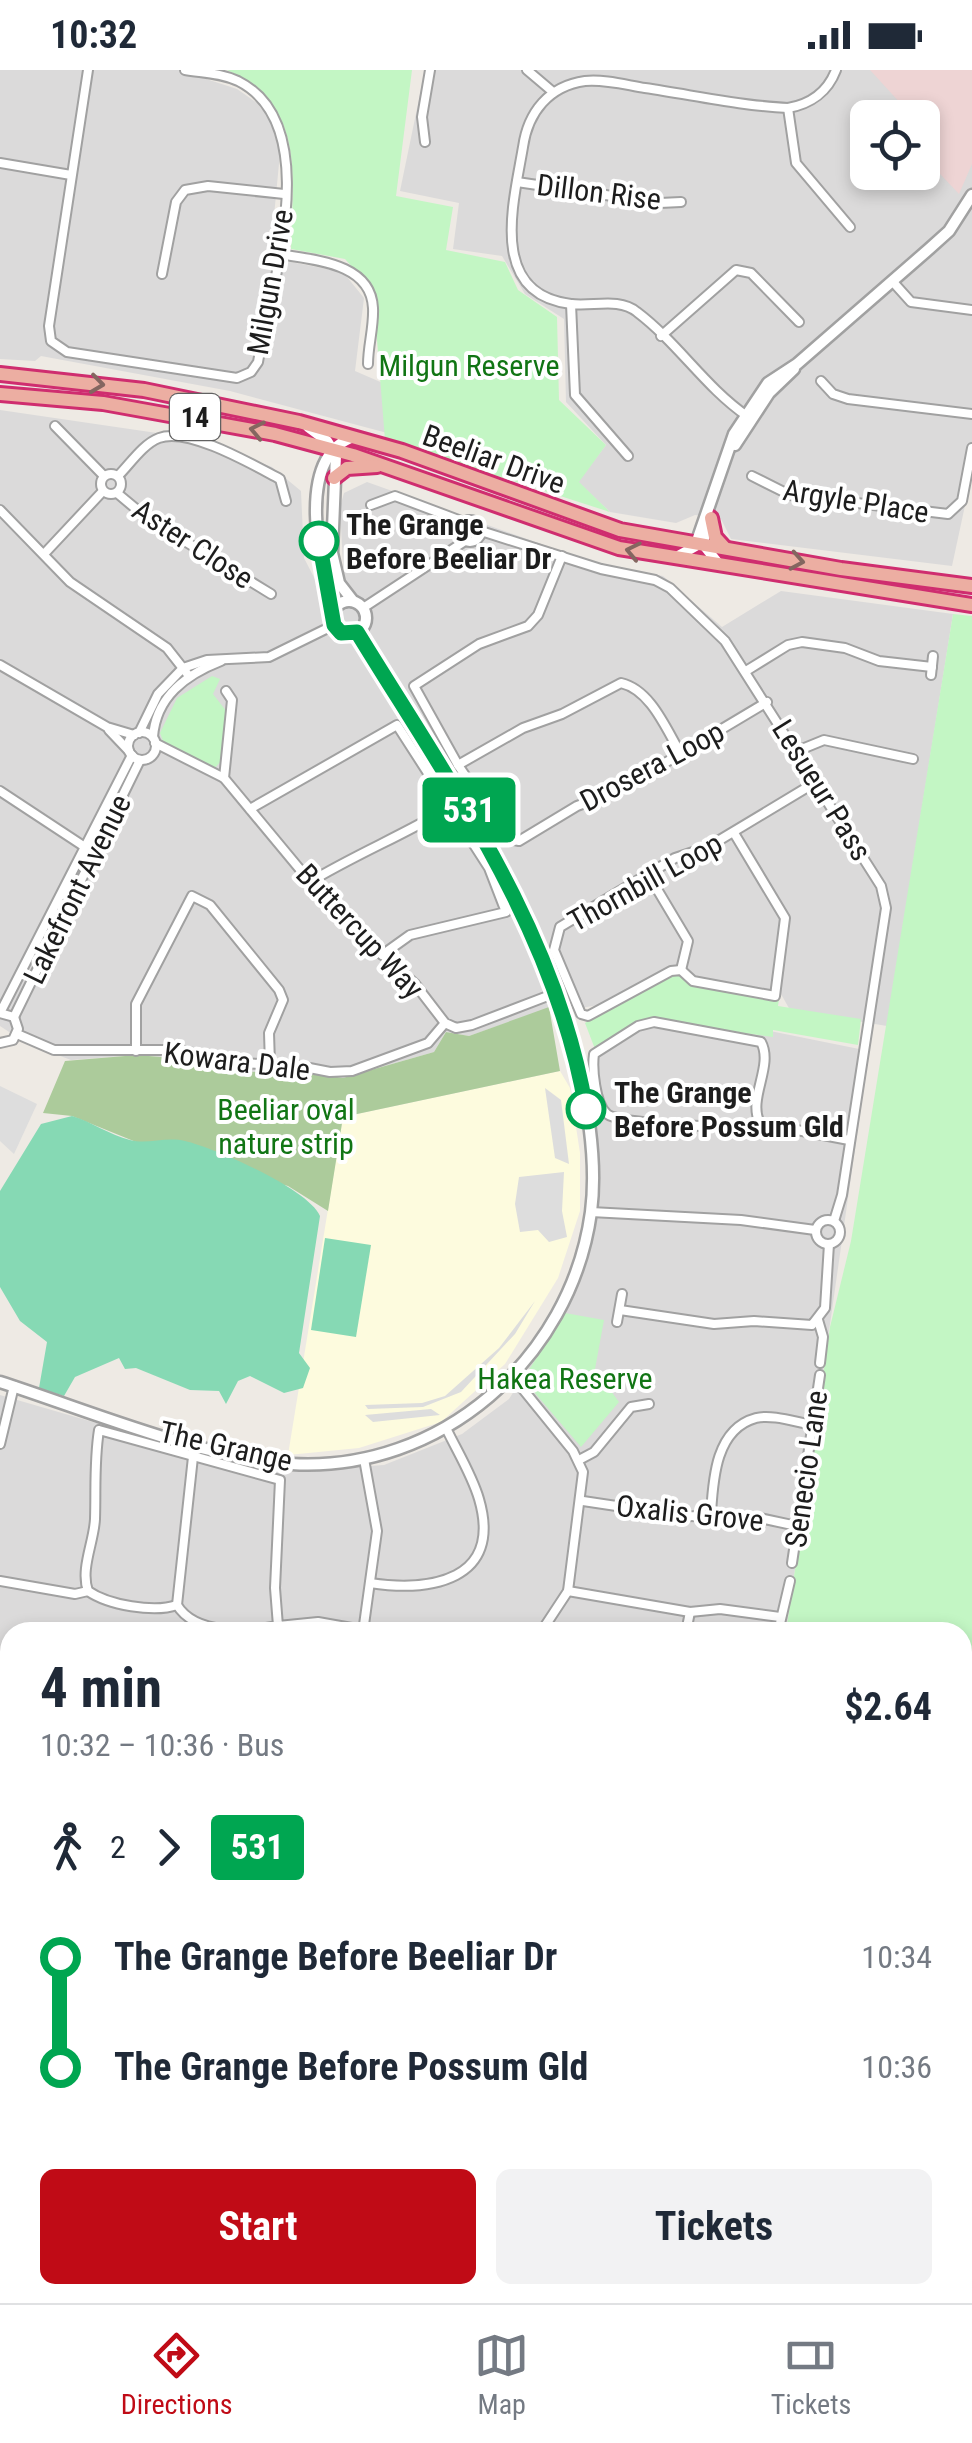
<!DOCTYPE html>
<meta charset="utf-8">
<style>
body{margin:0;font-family:"Roboto Condensed",sans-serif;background:#f2f2f3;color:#1f2937;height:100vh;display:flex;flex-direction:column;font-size:38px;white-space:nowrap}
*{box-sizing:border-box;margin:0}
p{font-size:32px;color:#747a83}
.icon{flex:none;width:55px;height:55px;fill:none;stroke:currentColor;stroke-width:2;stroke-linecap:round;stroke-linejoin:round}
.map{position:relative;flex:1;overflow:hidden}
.panel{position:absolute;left:0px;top:1552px;width:972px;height:682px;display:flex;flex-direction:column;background:#fff;border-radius:30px 30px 0 0;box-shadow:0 5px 15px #0003}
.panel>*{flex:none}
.badge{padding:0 20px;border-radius:8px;font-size:35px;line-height:65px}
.tools{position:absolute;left:850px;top:30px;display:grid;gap:20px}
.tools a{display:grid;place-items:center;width:90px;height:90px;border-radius:15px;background:#fff;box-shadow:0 5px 15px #0003;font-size:50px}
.map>.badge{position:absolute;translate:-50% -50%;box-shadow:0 0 0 5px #fff}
.legs{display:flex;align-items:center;gap:15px;height:110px;padding:0 40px;font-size:32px}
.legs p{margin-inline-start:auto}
.headline{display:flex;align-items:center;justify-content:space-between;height:170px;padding:0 40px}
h1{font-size:55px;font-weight:700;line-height:75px}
.button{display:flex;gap:20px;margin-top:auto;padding:20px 40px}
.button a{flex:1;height:115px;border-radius:15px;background:#c00b16;color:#fff;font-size:40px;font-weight:700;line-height:115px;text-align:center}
.button a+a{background:#f2f2f3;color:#1f2937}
ul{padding:0 40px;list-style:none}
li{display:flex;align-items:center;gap:35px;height:110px;font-size:38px}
li i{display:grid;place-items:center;width:15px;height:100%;margin:0 12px;background:currentColor}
li i::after{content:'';width:25px;height:25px;margin:-12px;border:8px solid;border-radius:50%;background:#fff}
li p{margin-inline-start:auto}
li:first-child i{background:linear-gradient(#0000 50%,currentColor 0)}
li:last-child i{background:linear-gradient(currentColor 50%,#0000 0)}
.status{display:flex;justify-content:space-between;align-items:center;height:70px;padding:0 50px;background:#fff;direction:ltr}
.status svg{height:28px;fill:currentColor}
.tabs{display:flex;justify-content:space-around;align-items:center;height:140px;border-top:2px solid #e0e1e3;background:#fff;font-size:28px;color:#747a83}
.tabs a{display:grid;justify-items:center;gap:5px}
.tabs .current{color:#c00b16}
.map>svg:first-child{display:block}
</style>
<div class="status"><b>10:32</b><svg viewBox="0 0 49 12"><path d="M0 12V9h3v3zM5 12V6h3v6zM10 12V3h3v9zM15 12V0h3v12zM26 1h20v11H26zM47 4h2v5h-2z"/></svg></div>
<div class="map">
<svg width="972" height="2233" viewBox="0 0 972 2233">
<rect width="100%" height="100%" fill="#eeeae4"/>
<g fill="#dbdada" fill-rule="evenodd">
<path d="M0 0H198L197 6 237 19 257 33 270 49 280 83 270 188 343 202 364 228 355 301 392 317 391 364 230 321 41 286 35 291 0 289Z"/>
<path d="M425 0H972V403L952 496 731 469 721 449 695 445 676 453 610 442 578 412 606 375 566 332 564 249 525 224 502 186 453 179 459 133 400 121ZM868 48H922V102H868Z"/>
<path d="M0 340 191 368 272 397 301 421 304 488 321 521 344 514 340 437 344 423 367 412 589 491 663 506 722 557 781 521 953 544 887 956 790 940 781 924 694 909 670 896 604 934 581 938 569 931 469 966 446 962 434 982 343 1008 304 1001 248 1002 196 990 137 985 71 990 26 973 0 956Z"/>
<path d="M648 948 757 965 770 961 869 981 786 1562H10V1831L0 1830V1325L234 1393 288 1402 384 1395 462 1364 509 1329 566 1239 598 1135 589 983Z"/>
</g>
<path fill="#eed4d4" d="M870 0H972V94L959 124 925 88 938 74 923 57 922 48 913 47Z"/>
<path fill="#fdfbde" d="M560 1001 570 1018 580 1083V1141L558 1208 505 1294 441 1352 359 1378 288 1385 343 1047Z"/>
<path fill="#accb9b" d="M549 937 560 1001 343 1047 328 1141 288 1116 136 1072 72 1046 43 1043 65 991 137 985 196 990 248 1002 304 1001 343 1008 434 982 446 962 469 966Z"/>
<g fill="#c3f6c4">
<path d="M227 0H412L396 126 453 137 446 180 505 192 518 220 557 247 559 330 606 375 579 412 610 442 385 370 373 220 345 189 291 179C292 106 307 36 227 0Z"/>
<path d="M953 544 972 546V1972L962 1970V1562H786L830 1257 851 1171Z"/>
<path d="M212 606 220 609 213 624 227 642 221 691 214 699 166 679 160 663 177 628Z"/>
<path d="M667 904H677L689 914 779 929 778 936 861 949 858 975 773 960V967L647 950 595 979 585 953Z"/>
<path d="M565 1243 604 1250 595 1299 619 1332 581 1377 523 1309Z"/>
<path d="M0 1830 10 1832V2225H962L963 1978 972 1979V2233H0Z"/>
</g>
<g fill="#86d9b4">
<path d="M72 1046C92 1052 110 1065 130 1070 148 1075 166 1066 185 1071 215 1078 309 1119 320 1146L299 1283 310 1298 303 1318 284 1323 250 1306 238 1311 226 1334 219 1321 190 1320 136 1298 125 1299 119 1288 75 1307 64 1326 39 1318 47 1272 20 1251 0 1217V1121L41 1054Z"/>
<path d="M325 1168 371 1175 356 1267 311 1260Z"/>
</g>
<g fill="#ddd">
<path d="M0 1016 37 1034 14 1084 0 1071Z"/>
<path d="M545 1018 561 1030 569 1094 555 1088Z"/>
<path d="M564 1102 562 1141 567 1167 549 1172 538 1160 520 1162 515 1134 519 1107Z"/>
<path d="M535 1231 515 1264 461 1322 423 1337 368 1339 365 1335 422 1333 445 1326 499 1278Z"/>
<path d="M431 1339 440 1345 373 1352 365 1345Z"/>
</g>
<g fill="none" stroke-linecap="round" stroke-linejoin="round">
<defs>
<g id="minor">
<path d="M88 0 49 256 51 271 67 282 237 308 251 302 258 292C271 216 326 55 238 11 221 3 203 3 185 0"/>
<path d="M527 0 553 22"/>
<path d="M788 38 796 93 850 157"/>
<path d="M425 72 422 47 430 0"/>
<path d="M0 93 71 105"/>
<path d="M517 112 660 133 681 132"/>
<path d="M279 184C312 190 371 192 373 238 374 257 368 275 368 294"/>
<path d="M162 204 176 132 185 120 208 116 284 124"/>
<path d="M893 212 911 232 972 240"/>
<path d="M571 234 575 325 628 386"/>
<path d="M661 266 736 200 751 203 799 252"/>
<path d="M821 311 833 324 848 329 972 344"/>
<path d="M747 346C705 317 678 273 637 242 619 227 592 237 571 234 487 224 514 131 523 77 528 42 549 16 585 11 605 9 626 15 645 18 693 25 741 36 788 38 811 34 828 21 836 0"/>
<path d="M55 356 104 406"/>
<circle cx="111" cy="414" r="10"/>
<path d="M118 406C130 394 143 374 159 368 189 357 253 395 280 409L286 431"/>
<path d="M752 406 790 425 948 444 962 431 972 378"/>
<path d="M117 423 147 448 271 524"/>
<path d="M371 435 395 426 464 452"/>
<path d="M0 440 70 512 167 578 189 606"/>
<circle cx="470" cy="461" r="11"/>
<path d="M481 461 601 499 655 510 670 518 725 571 881 816 886 838 842 1125 834 1151"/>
<path d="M44 484 103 421"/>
<path d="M562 486 538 545 528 556 479 574 414 616 458 695 508 769 519 771 577 736 618 721 767 632"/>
<path d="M363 538 465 471"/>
<path d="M0 595 107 657 134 665"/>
<path d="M746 601 788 575 802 572 845 578 879 591 932 597"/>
<path d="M931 605 933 586"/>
<path d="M109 660 129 681"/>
<circle cx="142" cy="676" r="14"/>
<path d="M139 663 158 624 183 598 207 590 269 587 334 555"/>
<path d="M153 667C156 627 185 605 221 591"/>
<path d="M155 673 224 708 332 838 415 914 445 953 456 958 472 955 553 924"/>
<path d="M797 681 824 670 913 689"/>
<path d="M458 695 523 658 562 644 621 613C651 620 666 659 681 684"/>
<path d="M224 708 232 630 226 621"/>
<path d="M0 721 91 781"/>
<path d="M250 739 397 655 489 798 506 842 410 865 382 885"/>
<path d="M734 763 785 848 775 926 693 911 681 900 671 901 588 946 581 944 554 880 560 857 675 788 708 777 816 712"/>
<path d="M648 804 688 871 681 900"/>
<path d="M310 812C356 784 404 765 450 737"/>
<path d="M14 947 140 690"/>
<path d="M17 964 54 980H181L235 993 294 995 330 1002 352 1001 428 973 445 953"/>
<path d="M0 973 13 970 18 959 14 947 0 943 132 685"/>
<path d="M136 981V934L192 826 210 835 279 920 283 930 269 963 270 994"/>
<path d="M760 1053C743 1060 620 1055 607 1044 595 1034 592 998 594 984L638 956 654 952 761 972C774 996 747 1029 760 1053L849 1070"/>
<path d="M591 1142 741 1150 815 1160"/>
<circle cx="828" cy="1162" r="12"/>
<path d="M620 1240 714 1254 754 1251 812 1255 825 1238 829 1174"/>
<path d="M818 1250 823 1267 820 1293"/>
<path d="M617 1252 622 1224"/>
<path d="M513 1307 573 1381 583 1402 568 1521 541 1562"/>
<path d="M0 1374 14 1316"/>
<path d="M579 1390 594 1382 631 1337 649 1334"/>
<path d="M583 1431 683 1446 755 1447 797 1456"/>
<path d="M711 1444C713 1411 715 1359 756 1348 772 1344 795 1352 812 1355"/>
<path d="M792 1493 820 1305"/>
<path d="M0 1511 75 1524 88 1521"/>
<path d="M370 1513C430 1522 503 1511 479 1429 472 1405 457 1381 446 1358"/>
<path d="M568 1521 690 1542 720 1539 780 1547"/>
<path d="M177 1535 193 1387"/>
<path d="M278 1556C248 1562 195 1565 177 1535 154 1543 108 1535 88 1521 80 1499 94 1472 95 1449 96 1419 94 1391 99 1360L280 1410 275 1518 278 1556 318 1552 363 1560"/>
<path d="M363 1562 377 1461 364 1389"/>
<path d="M686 1562 690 1542"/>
<path d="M778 1562 790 1511"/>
<path d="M0 1809 10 1811"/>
</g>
<g id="tertiary">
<path d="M308 357 327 371 336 385 332 483 339 513 353 531"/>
<path d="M735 375 769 323 794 299"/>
<path d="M678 486 703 472 710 450"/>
<path d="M718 493 698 468 734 364 768 313 797 294 929 179 949 161 972 125"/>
<circle cx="349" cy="548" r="17"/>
<path d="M332 543C321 498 293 386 354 367"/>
<path d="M0 1312C87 1340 201 1388 291 1394 440 1403 571 1289 591 1142 597 1096 589 1043 579 999 573 971 561 946 552 920 539 885 528 847 511 814 467 726 408 646 357 563"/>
</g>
<g id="trunk">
<path d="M0 304 144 320 299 352 402 381 620 460 841 499 972 516"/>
<path d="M0 324 103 333 275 364 353 385 619 478 972 535"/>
<path d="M334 408 347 398 377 396"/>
<path d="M711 448 715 467 725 478"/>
</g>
</defs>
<use href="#minor" stroke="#a1a1a1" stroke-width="12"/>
<use href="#tertiary" stroke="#a1a1a1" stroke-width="15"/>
<use href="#trunk" stroke="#cf2d6f" stroke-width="18"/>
<use href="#minor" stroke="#fff" stroke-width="8"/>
<use href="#tertiary" stroke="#fff" stroke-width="10"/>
<use href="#trunk" stroke="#ecaea2" stroke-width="12"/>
</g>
<defs><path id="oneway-chevron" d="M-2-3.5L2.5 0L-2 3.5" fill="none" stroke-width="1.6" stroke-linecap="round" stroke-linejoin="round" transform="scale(2.5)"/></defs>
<g stroke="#846660">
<use href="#oneway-chevron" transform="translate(97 314) rotate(7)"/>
<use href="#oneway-chevron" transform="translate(257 360) rotate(-168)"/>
<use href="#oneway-chevron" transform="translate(633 481) rotate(-168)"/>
<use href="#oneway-chevron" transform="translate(797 491) rotate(10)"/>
</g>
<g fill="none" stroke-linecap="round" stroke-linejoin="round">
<defs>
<path id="line-1" d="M319 471 334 555 341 563 357 562C450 714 556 860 586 1039"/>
</defs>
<use href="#line-1" stroke="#fff" stroke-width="22"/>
<use href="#line-1" stroke="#00a651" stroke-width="15"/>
</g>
<g fill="#fff" stroke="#00a651" stroke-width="5">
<circle cx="319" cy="471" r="18"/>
<circle cx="586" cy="1039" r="18"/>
</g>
<g text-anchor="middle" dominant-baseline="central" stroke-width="8" stroke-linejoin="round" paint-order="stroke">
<rect fill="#fff" stroke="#616161" stroke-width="2.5" x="170" y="324" width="50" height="46" rx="8"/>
<g font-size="28" font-weight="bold" fill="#1d1d1d">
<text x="195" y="347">14</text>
</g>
<g font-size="30" fill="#1d1d1d" stroke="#fff">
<text transform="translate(599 122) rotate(7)">Dillon Rise</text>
<text transform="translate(270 212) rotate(-80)">Milgun Drive</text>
<text transform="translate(494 389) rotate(20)">Beeliar Drive</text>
<text transform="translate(856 431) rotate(9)">Argyle Place</text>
<text transform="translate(193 474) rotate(33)">Aster Close</text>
<text transform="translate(652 696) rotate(-28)">Drosera Loop</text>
<text transform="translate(822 720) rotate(58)">Lesueur Pass</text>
<text transform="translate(645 812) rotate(-29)">Thornbill Loop</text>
<text transform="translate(77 819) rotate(-64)">Lakefront Avenue</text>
<text transform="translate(360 861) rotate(47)">Buttercup Way</text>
<text transform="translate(237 991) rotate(7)">Kowara Dale</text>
<text transform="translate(226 1376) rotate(13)">The Grange</text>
<text transform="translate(806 1399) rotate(-82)">Senecio Lane</text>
<text transform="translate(690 1443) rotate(6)">Oxalis Grove</text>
</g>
<g font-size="30" fill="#117514" stroke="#fff">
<text x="469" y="295">Milgun Reserve</text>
<text x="286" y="1039">Beeliar oval<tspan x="286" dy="34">nature strip</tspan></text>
<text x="565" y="1308">Hakea Reserve</text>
</g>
<g font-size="30" font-weight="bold" fill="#1d1d1d" stroke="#fff" text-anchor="start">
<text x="346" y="454">The Grange<tspan x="346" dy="34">Before Beeliar Dr</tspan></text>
<text x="614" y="1022">The Grange<tspan x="614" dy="34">Before Possum Gld</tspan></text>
</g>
</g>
</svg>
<div class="tools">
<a><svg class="icon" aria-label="locate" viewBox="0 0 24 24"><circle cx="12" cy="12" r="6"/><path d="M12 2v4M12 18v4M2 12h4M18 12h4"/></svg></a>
</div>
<b class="badge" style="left:469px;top:740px;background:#00a651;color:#fff">531</b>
<section class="panel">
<div class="headline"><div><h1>4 min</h1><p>10:32 – 10:36 · Bus</p></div><b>$2.64</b></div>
<div class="legs"><svg class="icon" aria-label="walk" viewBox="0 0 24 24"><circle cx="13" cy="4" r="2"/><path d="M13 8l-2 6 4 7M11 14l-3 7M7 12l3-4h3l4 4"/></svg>2<svg class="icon" aria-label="forward" viewBox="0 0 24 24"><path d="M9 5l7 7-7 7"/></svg><b class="badge" style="background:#00a651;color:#fff">531</b></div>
<ul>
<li><i style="color:#00a651"></i><b>The Grange Before Beeliar Dr</b><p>10:34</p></li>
<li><i style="color:#00a651"></i><b>The Grange Before Possum Gld</b><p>10:36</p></li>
</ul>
<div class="button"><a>Start</a><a>Tickets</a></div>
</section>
</div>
<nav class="tabs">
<a class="current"><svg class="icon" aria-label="directions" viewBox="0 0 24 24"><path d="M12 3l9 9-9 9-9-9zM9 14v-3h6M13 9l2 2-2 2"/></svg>Directions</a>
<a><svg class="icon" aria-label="map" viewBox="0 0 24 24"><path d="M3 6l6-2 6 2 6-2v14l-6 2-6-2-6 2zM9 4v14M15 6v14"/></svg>Map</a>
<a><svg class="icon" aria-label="tickets" viewBox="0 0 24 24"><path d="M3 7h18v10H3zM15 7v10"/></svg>Tickets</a>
</nav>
